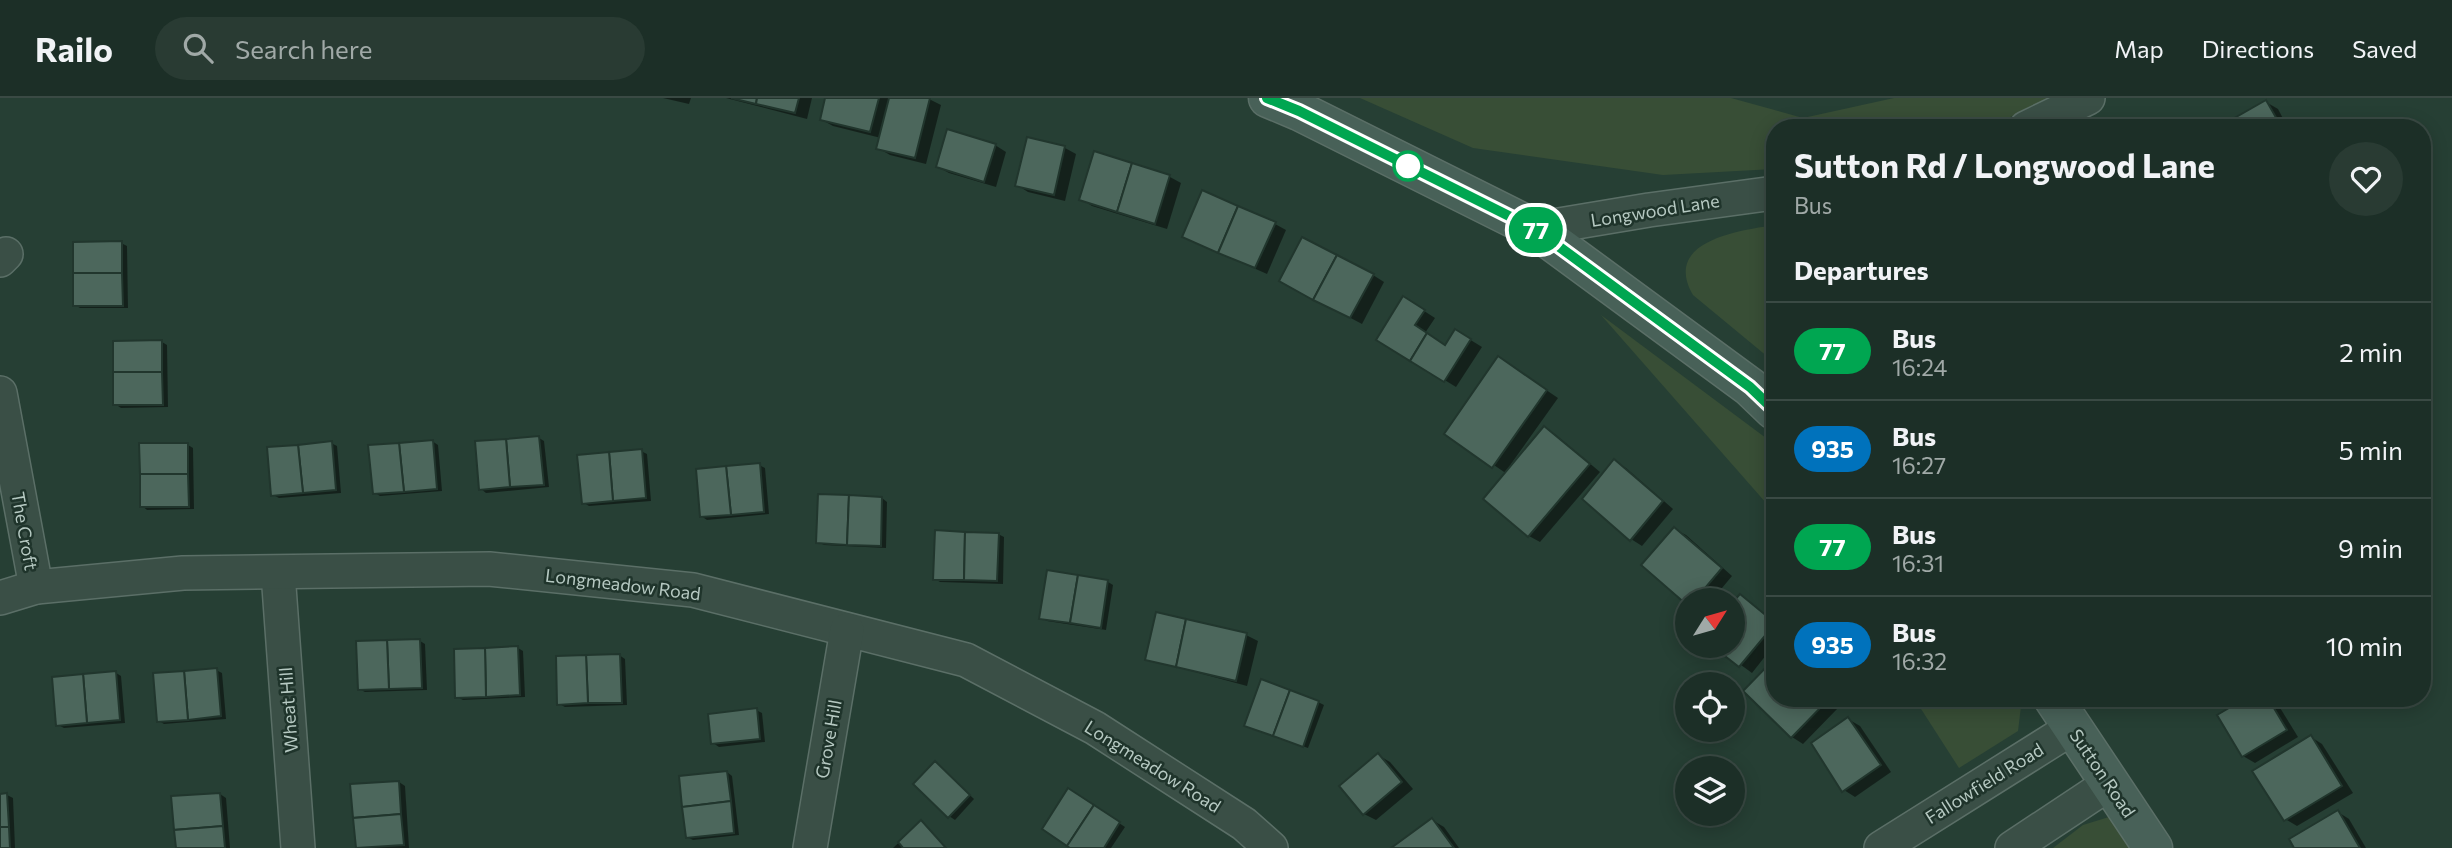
<!DOCTYPE html>
<style>
body{margin:0;font-family:Commissioner,sans-serif;background:#293b33;color:#f1f3f6;height:100vh;display:flex;flex-direction:column;font-size:26px;white-space:nowrap}
*{box-sizing:border-box;margin:0}
p{font-size:23px;color:#a0a9a7}
.icon{flex:none;width:38px;height:38px;fill:none;stroke:currentColor;stroke-width:2;stroke-linecap:round;stroke-linejoin:round}
.map{position:relative;flex:1;overflow:hidden}
.sheet{position:absolute;left:1766px;top:21px;width:665px;height:588px;display:flex;flex-direction:column;background:#1c2f27;border-radius:28px;box-shadow:0 4px 18px #0003,0 0 0 2px #3a4a44}
.sheet>*{flex:none}
.badge{padding:0 14px;border-radius:23px;font-size:24px;line-height:46px}
.needle{width:46px;rotate:53deg}
.fabs{position:absolute;left:1675px;top:490px;display:grid;gap:14px}
.fabs a{display:grid;place-items:center;width:70px;height:70px;border-radius:50%;background:#1c2f27;box-shadow:0 4px 18px #0003,0 0 0 2px #3a4a44;font-size:35px}
.map>.badge{position:absolute;translate:-50% -50%;box-shadow:0 0 0 4px #fff}
h2{padding:0 28px;font-size:26px;line-height:63px}
.round{display:grid;place-items:center;flex:none;width:74px;height:74px;border-radius:37px;background:#293b33}
.summary{display:flex;align-items:center;justify-content:space-between;height:119px;padding:0 28px}
h1{font-size:33px;font-weight:700;line-height:52px}
ul{padding:0;list-style:none}
li{display:flex;align-items:center;gap:21px;height:98px;padding:0 28px;border-top:2px solid #3a4a44}
li div{flex:1}
li b{display:block;font-size:26px}
li em{font-style:normal}
li .badge{min-width:77px;font-weight:700;text-align:center}
header{display:flex;align-items:center;gap:42px;box-sizing:border-box;height:98px;padding:0 35px;background:#1c2f27;border-bottom:2px solid #3a4a44}
header strong{font-size:33px}
nav{display:flex;gap:38px;margin-inline-start:auto;font-size:24px}
.search{width:490px;height:63px;background:#293b33;display:flex;align-items:center;gap:18px;box-sizing:border-box;padding:0 24px;border-radius:38px;color:#a0a9a7;font-size:26px}
.map>svg:first-child{display:block}
</style>
<header>
<strong>Railo</strong>
<div class="search"><svg class="icon" aria-label="search" viewBox="0 0 24 24"><circle cx="10" cy="10" r="6"/><path d="M15 15l6 6"/></svg>Search here</div>
<nav><a>Map</a><a>Directions</a><a>Saved</a></nav>
</header>
<div class="map">
<svg width="2452" height="750" viewBox="0 0 2452 750">
<rect width="100%" height="100%" fill="#263f34"/>
<g fill="#384e36">
<path d="M1360 0H1731L1803 20 1894 0H2051L2045 5 1983 30H1774V71L1663 77 1473 50Z"/>
<path d="M1774 127V264L1693 197C1662 143 1738 133 1774 127Z"/>
<path d="M1601 217 1774 346V414Z"/>
<path d="M1914 600H2022L2018 633 1959 670Z"/>
<path d="M2109 719 2131 750H2053L2083 727Z"/>
</g>
<g fill="#0007">
<path d="M663 0H691L689 6Z"/>
<path d="M726 0H812L807 21Z"/>
<path d="M827 0H927L941 7 926 66 890 57 878 50 881 40 833 28 822 22Z"/>
<path d="M2266 4 2278 11 2288 30H2220Z"/>
<path d="M1028 41 1065 50 1076 56 1065 103 1028 94 1017 87Z"/>
<path d="M995 47 1006 54 996 89 949 75 938 69Z"/>
<path d="M1095 55 1170 79 1181 85 1167 131 1092 108 1081 101Z"/>
<path d="M1275 126 1286 132 1267 176 1195 144Z"/>
<path d="M121 145 127 148 128 210H80L75 207Z"/>
<path d="M1373 177 1384 184 1362 226 1292 189Z"/>
<path d="M1404 200 1435 220 1425 235 1446 249 1456 233 1482 249 1456 289 1378 241Z"/>
<path d="M162 244 167 247 168 309 121 310 115 306Z"/>
<path d="M1499 260 1558 300 1511 366 1514 367 1545 330 1556 337 1600 374 1540 444 1529 438 1507 376 1447 335Z"/>
<path d="M539 340 544 343 549 389 486 395 481 391Z"/>
<path d="M432 343 438 347 442 393 380 398 375 395Z"/>
<path d="M331 345 337 348 341 395 279 400 273 397Z"/>
<path d="M188 347 193 350 194 411 147 412 142 408Z"/>
<path d="M641 353 647 356 651 403 589 408 584 405Z"/>
<path d="M1615 364 1626 370 1673 411 1642 448 1631 441Z"/>
<path d="M759 367 765 370 769 416 707 422 701 418Z"/>
<path d="M882 400 887 404 886 450 824 447 818 444Z"/>
<path d="M1674 431 1686 437 1732 478 1712 502H1687V505Z"/>
<path d="M998 436 1004 439 1003 486 940 484 935 481Z"/>
<path d="M1108 484 1113 487 1106 532 1047 523 1041 520Z"/>
<path d="M1741 498 1774 523V547L1752 575 1715 548H1732Z"/>
<path d="M1246 537 1258 543 1247 588 1147 561Z"/>
<path d="M420 543 425 546 427 592 365 594 359 591Z"/>
<path d="M518 550 523 553 525 599 463 602 457 599Z"/>
<path d="M619 557 625 561 627 607 565 609 559 606Z"/>
<path d="M1774 564V600H1829L1838 610 1803 646 1792 639 1746 593Z"/>
<path d="M216 572 222 575 226 621 164 626 159 623Z"/>
<path d="M116 575 121 578 125 625 64 630 58 627Z"/>
<path d="M2203 600H2235L2217 611Z"/>
<path d="M2249 600H2274L2298 639 2255 665 2243 658Z"/>
<path d="M1318 604 1324 607 1308 650 1251 630Z"/>
<path d="M756 612 762 615 765 644 719 649 713 645Z"/>
<path d="M1848 621 1860 628 1891 674 1855 699 1844 692Z"/>
<path d="M2311 639 2322 646 2353 695 2297 728 2285 721Z"/>
<path d="M1378 657 1390 664 1413 691 1376 722 1364 716Z"/>
<path d="M940 669 974 701 955 722 949 718Z"/>
<path d="M727 674 732 678 739 737 693 742 687 739Z"/>
<path d="M399 684 405 688 409 750H357Z"/>
<path d="M1069 692 1125 729 1111 750H1074Z"/>
<path d="M220 696 226 700 230 750H177Z"/>
<path d="M0 697H7L13 700 15 750H0Z"/>
<path d="M2338 714 2349 721 2366 750H2296Z"/>
<path d="M1432 722 1444 729 1459 750H1394Z"/>
<path d="M921 724 947 750H893Z"/>
</g>
<g fill="#4c675c" stroke="#21362d" stroke-width="2">
<path d="M731 0H757L756 6Z"/>
<path d="M757 0H799L795 15 756 6Z"/>
<path d="M825 0H879L870 34 820 22Z"/>
<path d="M889 0H930L915 60 876 51Z"/>
<path d="M2266 2 2282 30H2217Z"/>
<path d="M947 31 996 46 984 84 936 69Z"/>
<path d="M1027 39 1065 48 1054 97 1015 88Z"/>
<path d="M1094 53 1132 65 1117 114 1079 102Z"/>
<path d="M1132 65 1170 77 1155 126 1117 114Z"/>
<path d="M1202 92 1238 108 1218 155 1182 139Z"/>
<path d="M1238 108 1276 124 1255 170 1218 155Z"/>
<path d="M1302 139 1337 157 1313 202 1279 183Z"/>
<path d="M122 143V175H73V144Z"/>
<path d="M1337 157 1374 176 1350 220 1313 202Z"/>
<path d="M73 175H122L123 208H73Z"/>
<path d="M1403 198 1425 212 1415 227 1427 235 1410 263 1376 242Z"/>
<path d="M1455 231 1471 241 1444 284 1410 263 1427 235 1445 247Z"/>
<path d="M162 242V274H113V243Z"/>
<path d="M1498 258 1547 292 1492 370 1444 336Z"/>
<path d="M113 274H162L163 307H113Z"/>
<path d="M1544 328 1590 366 1528 439 1483 401Z"/>
<path d="M539 338 544 387 510 389 506 341Z"/>
<path d="M506 341 510 389 479 392 475 343Z"/>
<path d="M433 342 437 391 404 394 399 345Z"/>
<path d="M332 343 336 392 303 395 298 347Z"/>
<path d="M139 345H188V376H140Z"/>
<path d="M399 345 404 394 373 396 368 347Z"/>
<path d="M298 347 303 395 271 398 267 349Z"/>
<path d="M642 351 646 400 613 403 609 354Z"/>
<path d="M609 354 613 403 582 406 577 357Z"/>
<path d="M1614 361 1663 403 1630 443 1582 401Z"/>
<path d="M760 365 764 414 731 417 726 368Z"/>
<path d="M726 368 731 417 700 419 696 371Z"/>
<path d="M140 376H188L189 409H140Z"/>
<path d="M818 396 849 397 847 447 816 445Z"/>
<path d="M849 397 882 399 881 448 847 447Z"/>
<path d="M1674 429 1722 470 1695 502H1687V507L1641 467Z"/>
<path d="M935 432 965 434 964 482H933Z"/>
<path d="M965 434 999 435 997 483 964 482Z"/>
<path d="M1047 472 1078 477 1070 525 1039 521Z"/>
<path d="M1078 477 1108 482 1101 530 1070 525Z"/>
<path d="M1740 496 1774 524V527L1739 569 1712 548H1732V505Z"/>
<path d="M1156 514 1186 521 1176 569 1145 562Z"/>
<path d="M1186 521 1247 535 1236 583 1176 569Z"/>
<path d="M420 541 422 590 389 591 387 542Z"/>
<path d="M387 542 389 591 358 592 356 543Z"/>
<path d="M518 548 520 597 486 599 485 550Z"/>
<path d="M485 550 486 599 455 600 454 551Z"/>
<path d="M620 556 622 605H588L586 557Z"/>
<path d="M586 557 588 605 557 607 556 558Z"/>
<path d="M1774 561V600L1828 602 1791 640 1743 593Z"/>
<path d="M217 570 221 618 188 622 184 573Z"/>
<path d="M116 573 120 622 87 625 83 576Z"/>
<path d="M184 573 188 622 157 624 153 575Z"/>
<path d="M83 576 87 625 56 628 52 579Z"/>
<path d="M1261 581 1290 592 1273 638 1244 628Z"/>
<path d="M1290 592 1319 603 1303 649 1273 638Z"/>
<path d="M2246 600H2268L2287 632 2242 659 2217 617Z"/>
<path d="M757 610 760 641 711 646 708 616Z"/>
<path d="M1848 619 1881 667 1842 694 1811 645Z"/>
<path d="M2311 637 2342 688 2284 723 2252 673Z"/>
<path d="M1378 655 1402 684 1363 717 1339 688Z"/>
<path d="M935 663 970 697 948 720 913 686Z"/>
<path d="M727 673 731 703 682 709 679 678Z"/>
<path d="M399 683 401 716 353 720 350 686Z"/>
<path d="M1068 690 1094 707 1067 748 1042 731Z"/>
<path d="M7 695 9 729H0V696Z"/>
<path d="M220 695 223 728 174 732 171 698Z"/>
<path d="M731 703 734 735 686 740 682 709Z"/>
<path d="M1094 707 1120 724 1104 750H1070L1067 748Z"/>
<path d="M2338 712 2360 750H2294L2289 741Z"/>
<path d="M401 716 404 747 356 750 353 720Z"/>
<path d="M1432 720 1454 750H1391Z"/>
<path d="M921 722 946 750H903L898 744Z"/>
<path d="M223 728 225 750H176L174 732Z"/>
<path d="M0 729H9L10 750H0Z"/>
</g>
<g fill="none" stroke-linecap="round" stroke-linejoin="round">
<defs>
<g id="street">
<path d="M2026 30 2088 0"/>
<path d="M1535 131 1649 112 1774 95"/>
<path d="M0 162 6 156"/>
<path d="M0 295 36 489"/>
<path d="M278 475 298 750"/>
<path d="M0 500 36 489 183 475 489 471 693 492 966 562 1095 630 1244 726 1271 750"/>
<path d="M810 750 847 532"/>
<path d="M1881 750 2072 630"/>
<path d="M2012 750 2110 685"/>
</g>
<g id="secondary">
<path d="M1268 0 1299 13 1535 131 1750 289 1774 312"/>
<path d="M2053 600 2153 750"/>
</g>
</defs>
<use href="#street" stroke="#5b6f67" stroke-width="36"/>
<use href="#secondary" stroke="#5b6f67" stroke-width="41"/>
<use href="#street" stroke="#3a4f46" stroke-width="33"/>
<use href="#secondary" stroke="#486158" stroke-width="38"/>
</g>
<g fill="none" stroke-linecap="round" stroke-linejoin="round">
<defs>
<path id="line" d="M1267 0 1299 13 1535 131 1750 289 1774 312"/>
</defs>
<use href="#line" stroke="#fff" stroke-width="16"/>
<use href="#line" stroke="#00a651" stroke-width="10"/>
</g>
<circle fill="#fff" stroke="#00a651" stroke-width="3.5" cx="1408" cy="68" r="14"/>
<g text-anchor="middle" dominant-baseline="central" stroke-width="5" stroke-linejoin="round" paint-order="stroke">
<g font-size="18" fill="#b6c9c2" stroke="#1f342b">
<text transform="translate(1655 112) rotate(-9)">Longwood Lane</text>
<text transform="translate(25 433) rotate(80)">The Croft</text>
<text transform="translate(623 486) rotate(7)">Longmeadow Road</text>
<text transform="translate(288 612) rotate(-94)">Wheat Hill</text>
<text transform="translate(828 641) rotate(-80)">Grove Hill</text>
<text transform="translate(1153 668) rotate(32)">Longmeadow Road</text>
<text transform="translate(2103 675) rotate(56)">Sutton Road</text>
<text transform="translate(1984 685) rotate(-32)">Fallowfield Road</text>
</g>
</g>
</svg>
<div class="fabs">
<a><svg class="needle" viewBox="-14 -14 28 28"><path d="M0-13l5 13h-10z" fill="#e53935"/><path d="M0 13l5-13h-10z" fill="#a0a9a7"/></svg></a>
<a><svg class="icon" aria-label="locate" viewBox="0 0 24 24"><circle cx="12" cy="12" r="6"/><path d="M12 2v4M12 18v4M2 12h4M18 12h4"/></svg></a>
<a><svg class="icon" aria-label="layers" viewBox="0 0 24 24"><path d="M12 4l9 5-9 5-9-5zM3 14l9 5 9-5"/></svg></a>
</div>
<b class="badge" style="left:1536px;top:132px;background:#00a651;color:#fff">77</b>
<section class="sheet">
<div class="summary"><div><h1>Sutton Rd / Longwood Lane</h1><p>Bus</p></div><a class="round"><svg class="icon" aria-label="heart" viewBox="0 0 24 24"><path d="M12 20l-8-8c-3-5 5-10 8-4 3-6 11-1 8 4z"/></svg></a></div>
<h2>Departures</h2>
<ul>
<li><span class="badge" style="background:#00a651;color:#fff">77</span><div><b>Bus</b><p>16:24</p></div><em>2 min</em></li>
<li><span class="badge" style="background:#0072bc;color:#fff">935</span><div><b>Bus</b><p>16:27</p></div><em>5 min</em></li>
<li><span class="badge" style="background:#00a651;color:#fff">77</span><div><b>Bus</b><p>16:31</p></div><em>9 min</em></li>
<li><span class="badge" style="background:#0072bc;color:#fff">935</span><div><b>Bus</b><p>16:32</p></div><em>10 min</em></li>
</ul>
</section>
</div>
